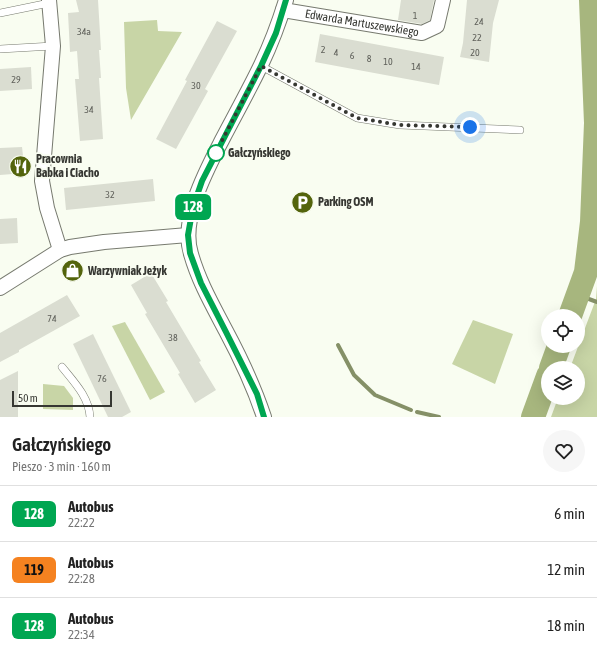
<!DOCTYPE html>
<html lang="pl">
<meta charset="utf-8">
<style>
body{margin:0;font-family:"Asap Condensed",sans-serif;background:#f6f6f6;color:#222;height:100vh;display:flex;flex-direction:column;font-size:15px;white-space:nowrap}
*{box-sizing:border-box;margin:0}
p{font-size:13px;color:#767676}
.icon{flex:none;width:22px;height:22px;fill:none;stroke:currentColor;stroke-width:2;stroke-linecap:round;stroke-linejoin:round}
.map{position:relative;height:417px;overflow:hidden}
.sheet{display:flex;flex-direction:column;background:#fff;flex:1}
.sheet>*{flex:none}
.badge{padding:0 8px;border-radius:6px;font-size:14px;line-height:26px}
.fabs{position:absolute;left:541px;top:309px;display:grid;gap:8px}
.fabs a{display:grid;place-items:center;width:44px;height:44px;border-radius:50%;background:#fff;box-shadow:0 4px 16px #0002;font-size:20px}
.scale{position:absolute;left:12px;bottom:10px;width:100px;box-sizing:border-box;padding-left:4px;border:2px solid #363732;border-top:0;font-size:11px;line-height:14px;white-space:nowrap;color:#363732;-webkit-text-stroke:3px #f9fdf1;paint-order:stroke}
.you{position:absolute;width:20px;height:20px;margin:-10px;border:3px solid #fff;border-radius:50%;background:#1a73e8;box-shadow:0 0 0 6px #1a73e833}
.map>.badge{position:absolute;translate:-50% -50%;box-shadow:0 0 0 2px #fff}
.round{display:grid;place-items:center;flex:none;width:42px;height:42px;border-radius:21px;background:#f6f6f6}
.head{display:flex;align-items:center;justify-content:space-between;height:68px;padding:0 12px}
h1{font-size:19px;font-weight:600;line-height:30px}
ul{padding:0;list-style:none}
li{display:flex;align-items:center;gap:12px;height:56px;padding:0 12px;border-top:1px solid #e0e0e0}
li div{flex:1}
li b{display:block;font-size:15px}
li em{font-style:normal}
li .badge{min-width:44px;font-weight:700;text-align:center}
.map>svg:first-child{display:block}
</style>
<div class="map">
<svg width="597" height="417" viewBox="0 0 597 417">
<rect width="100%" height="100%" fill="#f9fdf1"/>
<g fill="#c8d5a6">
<path d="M157 20 158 31 182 32 131 120 126 88 124 22Z"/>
<path d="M597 286V417H551L558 398H578V368H570L596 299Z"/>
<path d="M473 320 513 334 495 384 452 364Z"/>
<path d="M125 322 165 392 150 400 112 326Z"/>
<path d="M43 384 64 386 73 398V410L43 409Z"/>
</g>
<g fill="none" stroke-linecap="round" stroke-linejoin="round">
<g stroke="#859067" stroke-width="4">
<path d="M578 295 597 302"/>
<path d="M338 345 354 375 375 395 411 410"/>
<path d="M417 412 439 417"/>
</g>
<g stroke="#a7b67e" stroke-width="24">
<path d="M570 316 586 272 592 222 596 123 591 0"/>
<path d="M551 368 559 346"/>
<path d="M533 417 548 376"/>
</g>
</g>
<g fill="#daddd1">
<path d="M76 0H98L101 50H99L101 78H99L103 139 80 141 75 79H79L77 51 70 52 68 13 79 12Z"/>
<path d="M401 0H434L430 20 422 24 398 20Z"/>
<path d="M467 0H499L493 23 489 62 460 57 463 43Z"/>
<path d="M217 21 237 31 205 89 208 91 176 149 156 139 187 81 185 80Z"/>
<path d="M320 34 444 57 439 85 315 62Z"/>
<path d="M31 67 32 89 0 91V69Z"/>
<path d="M22 147 25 173 0 175V148Z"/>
<path d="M153 179 155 201 66 210 64 188Z"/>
<path d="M17 218 18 243 0 244V219Z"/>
<path d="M151 273 168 301 166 302 201 361 199 362 216 390 195 403 178 374 180 373 145 314 147 313 131 285Z"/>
<path d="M67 295 80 316 19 350V352L0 362V333Z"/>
<path d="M93 334 131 412 122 417H108L73 344Z"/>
<path d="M18 371V417H0V380Z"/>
</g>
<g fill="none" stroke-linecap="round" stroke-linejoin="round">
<defs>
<g id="lane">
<path d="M0 13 49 3"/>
<path d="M0 49 53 46"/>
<path d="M261 66 357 118 400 125 520 130"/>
<path d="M62 367C74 382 89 397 90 417"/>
</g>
<g id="street">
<path d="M49 0 53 46 42 181 47 208 60 250"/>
<path id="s1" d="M283 10 422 33 437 26 443 0"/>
<path d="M0 288 60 250 70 247 104 242 188 235"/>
<path d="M264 417C254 387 241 359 226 331 213 306 199 282 191 254 180 219 206 171 222 140 235 115 249 90 261 65 271 44 279 23 286 0"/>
</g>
</defs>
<use href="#lane" stroke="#777a6f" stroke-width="8"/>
<use href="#street" stroke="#777a6f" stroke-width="16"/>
<use href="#lane" stroke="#fff" stroke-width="7"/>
<use href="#street" stroke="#fff" stroke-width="14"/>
</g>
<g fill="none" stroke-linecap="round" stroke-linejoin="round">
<defs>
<path id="line" d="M264 417 257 394 226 332 201 283 190 253 188 235 193 207 202 181 261 66 276 33 286 0"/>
</defs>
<use href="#line" stroke="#fff" stroke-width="9"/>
<use href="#line" stroke="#00a651" stroke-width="6"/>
<path stroke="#363732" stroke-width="4" stroke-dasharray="0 7.2" d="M216 153 214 156 261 66 357 118 400 125 470 127"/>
</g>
<defs>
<symbol id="restaurant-disc" viewBox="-11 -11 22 22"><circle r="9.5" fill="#53640c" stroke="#f9fdf1"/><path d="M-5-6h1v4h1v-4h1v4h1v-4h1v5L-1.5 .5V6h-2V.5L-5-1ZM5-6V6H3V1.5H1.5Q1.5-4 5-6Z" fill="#fff"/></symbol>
<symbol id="parking-disc" viewBox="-11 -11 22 22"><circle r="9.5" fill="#53640c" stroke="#f9fdf1"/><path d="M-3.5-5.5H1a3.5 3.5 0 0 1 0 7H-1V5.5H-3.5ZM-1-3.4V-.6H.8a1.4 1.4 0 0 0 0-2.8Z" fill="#fff"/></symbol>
<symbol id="shop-disc" viewBox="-11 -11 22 22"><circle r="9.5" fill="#53640c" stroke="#f9fdf1"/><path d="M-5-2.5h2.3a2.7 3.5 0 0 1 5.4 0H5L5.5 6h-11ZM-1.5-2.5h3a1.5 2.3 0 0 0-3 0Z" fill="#fff"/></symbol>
</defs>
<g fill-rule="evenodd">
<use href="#restaurant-disc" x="8" y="154" width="25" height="25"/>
<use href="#parking-disc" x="290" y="190" width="25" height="25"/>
<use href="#shop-disc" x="60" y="258" width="25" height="25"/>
</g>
<circle fill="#fff" stroke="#00a651" stroke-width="2" cx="216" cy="153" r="8"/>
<g text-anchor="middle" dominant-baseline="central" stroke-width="3.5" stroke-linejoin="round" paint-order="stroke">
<g font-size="10" fill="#5f605a">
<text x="415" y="15">1</text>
<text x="479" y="21">24</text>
<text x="84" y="31">34a</text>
<text x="477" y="37">22</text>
<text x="323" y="49">2</text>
<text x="336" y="52">4</text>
<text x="475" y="52">20</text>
<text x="352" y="55">6</text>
<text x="369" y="58">8</text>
<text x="388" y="61">10</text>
<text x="416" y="66">14</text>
<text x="16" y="79">29</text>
<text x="196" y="85">30</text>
<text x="89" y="109">34</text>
<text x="110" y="194">32</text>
<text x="52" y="318">74</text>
<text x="173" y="337">38</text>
<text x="102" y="378">76</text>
</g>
<g font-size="12" fill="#363732" stroke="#f9fdf1">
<text stroke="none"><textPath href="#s1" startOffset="80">Edwarda Martuszewskiego</textPath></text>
</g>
<g font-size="12" font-weight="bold" fill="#363732" stroke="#f9fdf1" text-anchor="start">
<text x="228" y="153">Gałczyńskiego</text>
</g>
<g font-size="12" font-weight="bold" fill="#363732" stroke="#f9fdf1" text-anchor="start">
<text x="36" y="159">Pracownia<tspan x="36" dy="14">Babka i Ciacho</tspan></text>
<text x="318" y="202">Parking OSM</text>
<text x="88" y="271">Warzywniak Jeżyk</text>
</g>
</g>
</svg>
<div class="fabs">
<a><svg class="icon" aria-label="locate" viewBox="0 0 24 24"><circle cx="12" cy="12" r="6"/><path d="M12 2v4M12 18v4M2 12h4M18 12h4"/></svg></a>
<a><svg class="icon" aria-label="layers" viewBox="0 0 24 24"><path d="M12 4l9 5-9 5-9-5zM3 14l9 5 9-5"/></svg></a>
</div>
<div class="scale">50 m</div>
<div class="you" style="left:470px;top:127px"></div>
<b class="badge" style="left:193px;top:207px;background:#00a651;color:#fff">128</b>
</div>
<section class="sheet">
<div class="head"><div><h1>Gałczyńskiego</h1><p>Pieszo · 3 min · 160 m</p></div><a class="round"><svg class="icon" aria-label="heart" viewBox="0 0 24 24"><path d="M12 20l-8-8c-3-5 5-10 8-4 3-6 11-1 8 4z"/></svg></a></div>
<ul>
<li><span class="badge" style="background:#00a651;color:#fff">128</span><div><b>Autobus</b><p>22:22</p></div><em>6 min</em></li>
<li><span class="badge" style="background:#f58220;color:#111">119</span><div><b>Autobus</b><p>22:28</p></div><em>12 min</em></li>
<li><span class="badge" style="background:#00a651;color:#fff">128</span><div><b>Autobus</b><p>22:34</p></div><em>18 min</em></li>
</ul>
</section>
